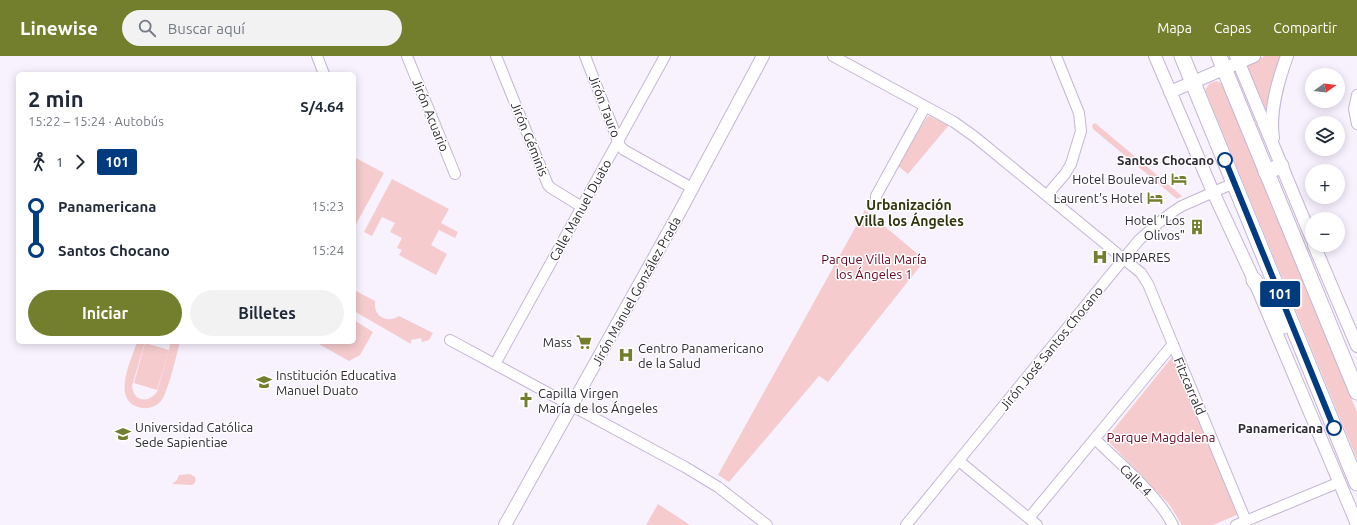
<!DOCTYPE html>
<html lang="es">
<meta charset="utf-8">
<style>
body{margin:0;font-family:Ubuntu,sans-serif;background:#f2f2f3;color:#1f2937;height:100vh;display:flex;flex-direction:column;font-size:15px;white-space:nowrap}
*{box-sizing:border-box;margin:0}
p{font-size:13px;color:#747a83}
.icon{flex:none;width:22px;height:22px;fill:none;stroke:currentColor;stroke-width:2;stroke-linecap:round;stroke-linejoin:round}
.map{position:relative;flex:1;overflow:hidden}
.drawer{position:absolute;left:16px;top:16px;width:340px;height:272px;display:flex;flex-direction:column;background:#fff;border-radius:6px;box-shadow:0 2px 10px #0003}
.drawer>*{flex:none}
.badge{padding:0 8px;border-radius:3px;font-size:14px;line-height:26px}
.needle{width:26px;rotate:76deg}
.buttons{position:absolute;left:1305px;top:12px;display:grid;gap:8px}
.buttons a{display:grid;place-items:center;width:40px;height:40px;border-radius:50%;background:#fff;box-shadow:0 2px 10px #0003;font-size:20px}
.map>.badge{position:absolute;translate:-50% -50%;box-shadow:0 0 0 2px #fff}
.legs{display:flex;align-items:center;gap:6px;height:44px;padding:0 12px;font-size:13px}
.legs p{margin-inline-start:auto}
.head{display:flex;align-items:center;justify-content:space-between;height:68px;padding:0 12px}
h1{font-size:22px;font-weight:600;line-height:30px}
.primary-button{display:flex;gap:8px;margin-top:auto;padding:8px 12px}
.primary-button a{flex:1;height:46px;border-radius:24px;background:#737f2c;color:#fff;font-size:16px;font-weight:600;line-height:46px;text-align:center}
.primary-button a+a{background:#f2f2f3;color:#1f2937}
ul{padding:0 12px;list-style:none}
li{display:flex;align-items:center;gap:14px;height:44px;font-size:15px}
li i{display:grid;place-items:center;width:6px;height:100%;margin:0 5px;background:currentColor}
li i::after{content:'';width:10px;height:10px;margin:-5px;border:3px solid;border-radius:50%;background:#fff}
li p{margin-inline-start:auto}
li:first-child i{background:linear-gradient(#0000 50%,currentColor 0)}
li:last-child i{background:linear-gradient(currentColor 50%,#0000 0)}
header{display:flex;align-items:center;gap:24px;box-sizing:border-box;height:56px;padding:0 20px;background:#737f2c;color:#fff}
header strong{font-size:19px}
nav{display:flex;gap:22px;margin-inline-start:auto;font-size:14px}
.search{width:280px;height:36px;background:#f2f2f3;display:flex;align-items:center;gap:10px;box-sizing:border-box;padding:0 14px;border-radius:22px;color:#747a83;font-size:15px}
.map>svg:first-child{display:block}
</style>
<header>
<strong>Linewise</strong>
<div class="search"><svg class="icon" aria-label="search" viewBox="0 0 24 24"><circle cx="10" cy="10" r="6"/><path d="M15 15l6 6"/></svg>Buscar aquí</div>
<nav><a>Mapa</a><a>Capas</a><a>Compartir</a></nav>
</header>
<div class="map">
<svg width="1357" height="469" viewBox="0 0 1357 469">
<rect width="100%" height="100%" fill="#f8f2ff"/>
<g fill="#f5cbcd">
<path d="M1265 0H1282L1267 70 1246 11 1248 7Z"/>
<path d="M1217 25 1224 29 1357 356V403L1205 34 1210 27Z"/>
<path d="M929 60 949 69 908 118 898 110 927 61Z"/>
<path d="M1095 67 1182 140 1177 143 1093 73 1092 69Z"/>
<path d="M354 101 384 117 354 172Z"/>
<path d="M392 123 449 153 441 167 458 176 455 182 439 174 431 189 447 198 436 219 399 199 402 194 397 192 402 182 390 176 395 167 382 161 372 180 364 176Z"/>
<path d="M865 154 925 204 828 326 819 320 729 426 718 419Z"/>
<path d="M354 234 375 245C373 260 386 268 399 260L433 277 429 284 422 286 421 282 411 284V288L354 255Z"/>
<path d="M354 264 373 276 360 299 349 305 317 287 354 286Z"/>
<path d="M137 286H145L132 330C133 345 148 348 157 336L170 290 169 286H180C176 300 169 334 161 345 157 350 149 353 142 352 110 346 131 305 137 286Z"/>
<path d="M145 287 169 294 157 334 134 327Z"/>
<path d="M1172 301 1239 458 1213 469H1182L1169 448 1106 383Z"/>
<path d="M190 418 195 421C196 424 196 427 192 429L172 428 177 424 179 419Z"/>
<path d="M658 448 690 469H646Z"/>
</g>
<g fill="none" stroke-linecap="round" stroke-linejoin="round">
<defs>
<g id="minor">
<path d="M317 0 324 18"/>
<path d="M407 0 455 118"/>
<path d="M496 0 548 129 551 132 582 151"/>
<path d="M585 0 620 90 624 94 692 132"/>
<path d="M833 0 954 66 975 81 1141 217 1148 228 1246 465"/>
<path d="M1357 39 1354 53 1357 68"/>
<path d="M1047 139 1065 118 1071 108 1081 75 1079 57 1056 0"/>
<path d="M876 144V140L925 51"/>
<path d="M450 284 685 411 718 431 767 469"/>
<path d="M495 308 665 0"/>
<path d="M1095 383C1120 408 1156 437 1173 469"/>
<path d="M959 405 1037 469"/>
<path d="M1029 462 1173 288"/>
<path d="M906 469 1139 184C1153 172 1166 159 1182 150L1234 127"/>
<path d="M1236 469 1340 426"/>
</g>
<g id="tertiary">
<path d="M1155 0 1213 136 1254 224 1357 468"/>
<path d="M1236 0 1312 183"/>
<path d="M1170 36 1254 0"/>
<path d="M1273 82C1269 55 1278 25 1287 0"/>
<path d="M1314 189 1357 290"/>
<path d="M505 469 679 157 763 0"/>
</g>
<g id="primary">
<path d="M1182 0 1357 427"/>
<path d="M1219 0 1357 336"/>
<path d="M1266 116 1281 110"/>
<path d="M1254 224 1272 249 1284 270"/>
</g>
</defs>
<use href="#minor" stroke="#c4b6d4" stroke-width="12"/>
<use href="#tertiary" stroke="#c4b6d4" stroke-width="14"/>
<use href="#primary" stroke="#c4b6d4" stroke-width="17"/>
<use href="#minor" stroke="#fff" stroke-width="10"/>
<use href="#tertiary" stroke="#fff" stroke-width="12"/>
<use href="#primary" stroke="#fff" stroke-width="15"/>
</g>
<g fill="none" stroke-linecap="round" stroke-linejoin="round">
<defs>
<path id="line-1" d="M1225 104 1334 372"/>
</defs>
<use href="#line-1" stroke="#fff" stroke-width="9"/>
<use href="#line-1" stroke="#003b80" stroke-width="6"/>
</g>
<defs>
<symbol id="hotel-bare" viewBox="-9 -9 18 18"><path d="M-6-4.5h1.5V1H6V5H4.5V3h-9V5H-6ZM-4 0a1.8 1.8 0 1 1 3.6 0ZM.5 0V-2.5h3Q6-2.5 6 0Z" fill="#737f2c" stroke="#fff" stroke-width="2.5" paint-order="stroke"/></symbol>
<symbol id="building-bare" viewBox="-9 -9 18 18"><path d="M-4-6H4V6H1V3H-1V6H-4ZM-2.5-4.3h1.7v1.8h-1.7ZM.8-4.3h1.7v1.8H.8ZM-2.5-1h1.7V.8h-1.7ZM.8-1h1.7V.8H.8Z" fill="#737f2c" stroke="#fff" stroke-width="2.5" paint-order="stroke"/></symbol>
<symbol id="hospital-bare" viewBox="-9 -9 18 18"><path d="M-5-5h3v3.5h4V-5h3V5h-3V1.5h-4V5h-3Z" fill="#737f2c" stroke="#fff" stroke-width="2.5" paint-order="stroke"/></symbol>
<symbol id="supermarket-bare" viewBox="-9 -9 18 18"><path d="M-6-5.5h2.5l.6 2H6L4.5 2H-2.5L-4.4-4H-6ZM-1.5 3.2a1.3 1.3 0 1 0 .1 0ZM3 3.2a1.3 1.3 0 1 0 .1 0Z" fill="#737f2c" stroke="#fff" stroke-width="2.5" paint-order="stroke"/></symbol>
<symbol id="school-bare" viewBox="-9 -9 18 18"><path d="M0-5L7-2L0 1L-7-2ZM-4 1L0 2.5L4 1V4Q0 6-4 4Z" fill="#737f2c" stroke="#fff" stroke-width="2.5" paint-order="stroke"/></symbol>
<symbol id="church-bare" viewBox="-9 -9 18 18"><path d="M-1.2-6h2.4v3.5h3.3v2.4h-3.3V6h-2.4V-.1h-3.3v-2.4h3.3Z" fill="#737f2c" stroke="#fff" stroke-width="2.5" paint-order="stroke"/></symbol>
<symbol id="university-bare" viewBox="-9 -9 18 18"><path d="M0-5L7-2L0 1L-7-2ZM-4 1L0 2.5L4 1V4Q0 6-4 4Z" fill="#737f2c" stroke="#fff" stroke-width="2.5" paint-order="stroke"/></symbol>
</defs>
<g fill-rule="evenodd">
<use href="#hotel-bare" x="1168" y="112" width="22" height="22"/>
<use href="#hotel-bare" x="1144" y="131" width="22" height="22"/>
<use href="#building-bare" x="1186" y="160" width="22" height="22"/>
<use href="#hospital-bare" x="1089" y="190" width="22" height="22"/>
<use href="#supermarket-bare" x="573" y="275" width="22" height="22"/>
<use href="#hospital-bare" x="615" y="288" width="22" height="22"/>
<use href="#school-bare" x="253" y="315" width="22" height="22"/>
<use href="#church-bare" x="515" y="333" width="22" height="22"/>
<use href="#university-bare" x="112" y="367" width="22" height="22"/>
</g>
<g fill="#fff" stroke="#003b80" stroke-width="2">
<circle cx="1225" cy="104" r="7"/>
<circle cx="1334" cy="372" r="7"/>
</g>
<g text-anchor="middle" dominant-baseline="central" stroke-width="3" stroke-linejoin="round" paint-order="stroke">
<g font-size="13" fill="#2f2a36" stroke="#fff">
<text transform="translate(605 50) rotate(69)">Jirón Tauro</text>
<text transform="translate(431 59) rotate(68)">Jirón Acuario</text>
<text transform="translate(530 83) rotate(68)">Jirón Géminis</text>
<text transform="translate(580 154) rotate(-61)">Calle Manuel Duato</text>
<text transform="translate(636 235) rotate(-61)">Jirón Manuel González Prada</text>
<text transform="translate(1051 292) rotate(-51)">Jirón José Santos Chocano</text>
<text transform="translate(1190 330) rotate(67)">Fitzcarrald</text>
<text transform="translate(1136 424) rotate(45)">Calle 4</text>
</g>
<g font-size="13" font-weight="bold" fill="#2f2a36" stroke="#fff" text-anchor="end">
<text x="1214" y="104">Santos Chocano</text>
<text x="1323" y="372">Panamericana</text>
</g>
<g font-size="13" fill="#2f2a36" stroke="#fff" text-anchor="start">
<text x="1167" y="123" text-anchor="end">Hotel Boulevard</text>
<text x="1143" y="142" text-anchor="end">Laurent's Hotel</text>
<text x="1185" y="164" text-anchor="end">Hotel "Los<tspan x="1185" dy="15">Olivos"</tspan></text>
<text x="1112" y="201">INPPARES</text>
<text x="572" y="286" text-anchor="end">Mass</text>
<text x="638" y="292">Centro Panamericano<tspan x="638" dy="15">de la Salud</tspan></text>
<text x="276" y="319">Institución Educativa<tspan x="276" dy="15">Manuel Duato</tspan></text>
<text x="538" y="337">Capilla Virgen<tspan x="538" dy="15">María de los Ángeles</tspan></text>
<text x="135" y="371">Universidad Católica<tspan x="135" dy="15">Sede Sapientiae</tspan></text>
</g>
<g font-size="13" fill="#64041f" stroke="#fff">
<text x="874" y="203">Parque Villa María<tspan x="874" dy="15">los Ángeles 1</tspan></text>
<text x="1161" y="381">Parque Magdalena</text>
</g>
<g font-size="14" font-weight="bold" fill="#31360f" stroke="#fff">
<text x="909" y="149">Urbanización<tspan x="909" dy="16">Villa los Ángeles</tspan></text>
</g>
</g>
</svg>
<div class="buttons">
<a><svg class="needle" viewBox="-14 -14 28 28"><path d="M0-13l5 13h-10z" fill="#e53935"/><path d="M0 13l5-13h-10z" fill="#747a83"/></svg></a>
<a><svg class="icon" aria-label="layers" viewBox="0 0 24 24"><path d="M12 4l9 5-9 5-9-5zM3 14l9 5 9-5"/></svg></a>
<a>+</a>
<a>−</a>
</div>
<b class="badge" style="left:1280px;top:238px;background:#003b80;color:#fff">101</b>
<section class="drawer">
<div class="head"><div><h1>2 min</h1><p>15:22 – 15:24 · Autobús</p></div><b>S/4.64</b></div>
<div class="legs"><svg class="icon" aria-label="walk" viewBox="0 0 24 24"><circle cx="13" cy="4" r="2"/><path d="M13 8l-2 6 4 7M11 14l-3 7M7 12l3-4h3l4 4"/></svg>1<svg class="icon" aria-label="forward" viewBox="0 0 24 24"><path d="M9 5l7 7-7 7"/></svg><b class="badge" style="background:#003b80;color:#fff">101</b></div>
<ul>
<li><i style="color:#003b80"></i><b>Panamericana</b><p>15:23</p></li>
<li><i style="color:#003b80"></i><b>Santos Chocano</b><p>15:24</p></li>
</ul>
<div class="primary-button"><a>Iniciar</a><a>Billetes</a></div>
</section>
</div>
